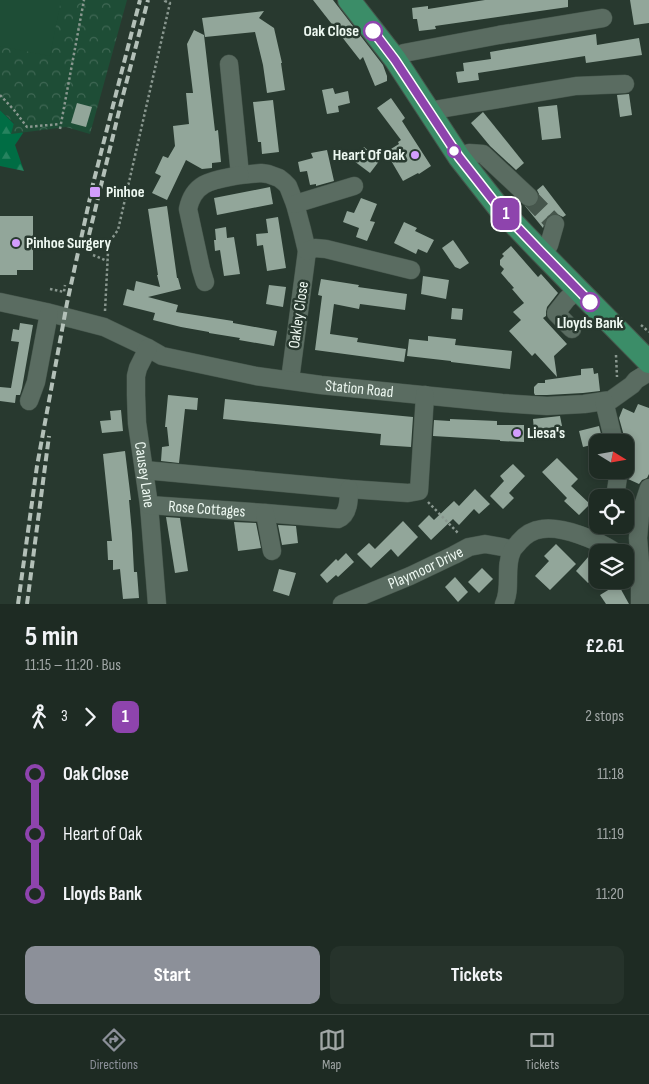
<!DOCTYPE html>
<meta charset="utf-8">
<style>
body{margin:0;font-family:"Sofia Sans Condensed",sans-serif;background:#26332b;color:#f1f3f6;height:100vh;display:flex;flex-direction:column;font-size:19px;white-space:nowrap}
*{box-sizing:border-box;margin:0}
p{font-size:16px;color:#a1a7a6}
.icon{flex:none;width:28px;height:28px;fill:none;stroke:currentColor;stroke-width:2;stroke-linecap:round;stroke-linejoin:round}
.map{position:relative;height:604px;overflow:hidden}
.sheet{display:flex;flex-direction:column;background:#1e2b23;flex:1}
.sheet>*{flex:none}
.badge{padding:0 10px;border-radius:8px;font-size:18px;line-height:32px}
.needle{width:32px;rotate:101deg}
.tools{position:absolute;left:589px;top:434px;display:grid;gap:10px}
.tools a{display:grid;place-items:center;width:45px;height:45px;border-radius:10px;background:#1e2b23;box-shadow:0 2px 8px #0003,0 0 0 1px #3c4741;font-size:25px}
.map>.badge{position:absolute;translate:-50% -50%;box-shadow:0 0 0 2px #fff}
.legs{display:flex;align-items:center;gap:8px;height:55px;padding:0 25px;font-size:16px}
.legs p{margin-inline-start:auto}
.head{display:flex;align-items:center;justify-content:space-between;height:85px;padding:0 25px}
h1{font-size:28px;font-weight:700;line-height:38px}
.action{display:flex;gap:10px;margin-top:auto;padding:10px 25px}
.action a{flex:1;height:58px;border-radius:10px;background:#8c9099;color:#fff;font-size:20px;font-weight:700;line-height:58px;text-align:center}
.action a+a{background:#26332b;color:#f1f3f6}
ul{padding:0 25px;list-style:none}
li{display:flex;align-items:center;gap:18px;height:60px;font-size:19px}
li i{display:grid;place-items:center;width:8px;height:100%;margin:0 6px;background:currentColor}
li i::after{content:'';width:12px;height:12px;margin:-6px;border:4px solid;border-radius:50%;background:#1e2b23}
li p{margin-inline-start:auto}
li:first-child i{background:linear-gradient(#0000 50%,currentColor 0)}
li:last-child i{background:linear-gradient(currentColor 50%,#0000 0)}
.tab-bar{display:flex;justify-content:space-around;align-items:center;height:70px;border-top:1px solid #3c4741;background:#1e2b23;font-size:14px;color:#a1a7a6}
.tab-bar a{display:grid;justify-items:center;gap:2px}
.tab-bar .current{color:#8c9099}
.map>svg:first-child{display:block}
</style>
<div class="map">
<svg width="649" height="604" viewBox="0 0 649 604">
<defs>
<pattern id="forest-firs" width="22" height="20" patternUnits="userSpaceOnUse" patternTransform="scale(1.25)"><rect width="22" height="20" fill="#006d44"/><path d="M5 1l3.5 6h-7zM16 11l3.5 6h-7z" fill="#26835f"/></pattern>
<pattern id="park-crowns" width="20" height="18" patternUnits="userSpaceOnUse" patternTransform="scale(1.25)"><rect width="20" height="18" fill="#1e4d36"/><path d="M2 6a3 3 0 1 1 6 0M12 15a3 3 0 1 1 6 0" fill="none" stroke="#3f6754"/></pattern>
</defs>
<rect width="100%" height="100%" fill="#28392f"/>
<path fill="url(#forest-firs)" d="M0 110 23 133 15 145 24 171 0 166Z"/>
<path fill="url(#park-crowns)" d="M0 0H127L90 134 66 127 11 134 14 123 0 110Z"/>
<path fill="#1e4d36" d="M0 0H61L50 56 0 46Z"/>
<g fill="#92a69a">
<path d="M313 0H333L383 65 387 76V81L375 86 363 57 360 60Z"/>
<path d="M485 0H568V7L435 26 436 29 419 31 417 19H413L412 8 428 6V9Z"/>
<path d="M630 0H649V23L634 25Z"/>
<path d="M264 11 259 18 274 28 282 63H281L285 90 267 93 263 65 255 32 205 37 202 18Z"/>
<path d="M194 30 204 35 215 131 218 130 221 162 212 163V168L202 169 186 160 167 200 152 193 161 176 155 173 163 156 168 158 175 146 173 126 189 124 186 93H193L187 44Z"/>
<path d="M596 34 597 45 639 38 642 55 586 63 585 56 478 73 479 80 458 83 456 72 464 71 463 63 491 59 490 52Z"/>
<path d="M333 88 335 94 348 91 350 103 338 106 339 112 327 114 322 90Z"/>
<path d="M629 94 632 115 620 117 617 95Z"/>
<path d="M391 98 405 118 402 121 431 166 419 174 418 173 403 181 386 152 399 144 398 142 401 140 377 108Z"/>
<path d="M273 100 279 152 262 154 261 142H258L253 102Z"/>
<path d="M77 103 92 107 86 127 71 123Z"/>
<path d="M557 105 561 138 542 140 538 107Z"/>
<path d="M483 112 524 163 516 170 490 146 471 123Z"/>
<path d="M364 147 380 160 370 173 354 161Z"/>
<path d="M327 150 334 181 316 186V184L310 185 307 171 300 172 298 162 313 158 311 153Z"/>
<path d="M543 185 566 215 563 217 557 214H553L548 216 545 221 543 228 525 206 532 207 537 204 539 199V194L537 190Z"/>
<path d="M270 187 273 204 217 215 214 198Z"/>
<path d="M361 198 377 204 370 221 375 222 367 241 356 237 359 228 343 222 347 211 354 213Z"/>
<path d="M167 206 177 278H178L181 289 148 297 178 305 176 312 233 321V323L277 331 274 346 239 340 240 338 209 333V332L181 327 153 320 155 313 123 305 127 289 134 291 136 281 160 287 157 275H158L148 209Z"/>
<path d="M0 216H33V270H17V275H0Z"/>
<path d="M278 217 286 268 267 271 263 245 257 246 256 234 268 233 266 219Z"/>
<path d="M404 222 417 228 415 231 434 240 427 253 418 249 416 254 394 243Z"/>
<path d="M226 227 227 238 234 237 240 274 224 276 220 250 215 251 214 240H216L215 229Z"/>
<path d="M453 240 469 263 460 269 455 267 442 248Z"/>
<path d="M511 246 538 277 541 274 558 293 547 307 546 312V316L543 318 567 344 554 356 557 377 535 353 532 356 509 331 521 320 513 312 524 303 512 289 514 288 501 273 504 269 500 265V260L504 256 502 254Z"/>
<path d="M423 276 449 280 446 299 421 294Z"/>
<path d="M321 279 359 285 358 287 407 294 405 310 360 304 359 309 334 304 330 334 358 338 357 342 406 349 404 362 315 350 322 296 318 295Z"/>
<path d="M269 285 286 287 283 307 266 304Z"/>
<path d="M452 308 463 309 462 320 451 319Z"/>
<path d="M20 323 33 325 22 388 20 395H16L15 403 0 401V387L11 388 19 342 11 341 13 329 19 330Z"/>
<path d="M428 336 456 339 455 345 512 351 510 369 451 362V361L407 356 409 339 428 341Z"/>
<path d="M593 368 594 374 598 373 600 391 583 393 547 395H535L534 393V387L538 383H545V380L581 375V369Z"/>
<path d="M168 395 198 398 197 410 185 409 179 463 161 461 162 447 169 446 167 427H165Z"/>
<path d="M225 399 413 417 411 447 380 445 381 434 223 419Z"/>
<path d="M638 404 649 408V474L647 478 642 480 639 484 628 479 629 467 625 461 624 436 619 418 623 408 634 413Z"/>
<path d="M121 410 123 431 102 433 100 421 111 420 110 411Z"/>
<path d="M560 416 562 426 534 430 533 419Z"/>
<path d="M450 419 497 421V425H524V442L500 441V440L433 436 434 420 450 421Z"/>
<path d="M599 426 603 442 583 447 579 431Z"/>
<path d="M125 451 131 500H129L132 533 134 572H137L139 598 123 599 120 569 113 570V560H108L107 541H112L103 454Z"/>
<path d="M557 458 578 479 571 486 590 504 579 515 564 501 567 498 542 472Z"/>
<path d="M513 464 525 476 509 493 514 498 503 509 490 496 504 481 500 476Z"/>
<path d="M475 489 490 504 479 514 474 509 459 525 453 519 431 540 418 526 429 515 434 520 454 501 459 506Z"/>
<path d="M166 517 180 518 188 571 175 573Z"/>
<path d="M403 521 418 537 398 557 391 549 371 568 357 554 369 543 375 549Z"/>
<path d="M234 522 256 523 261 548 238 551Z"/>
<path d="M278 525 296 526 298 543 282 545Z"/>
<path d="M556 544 576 564 550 590 535 576 549 561 544 556Z"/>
<path d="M346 553 354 562 338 577 336 575 327 583 320 575 336 559 338 561Z"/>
<path d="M589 556 598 564V573L588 583 576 571Z"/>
<path d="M482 568 493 579 479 593 468 582Z"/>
<path d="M279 569 296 573 289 596 273 591Z"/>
<path d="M455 577 468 592 458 602 445 587Z"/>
<path d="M618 584 629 604H606L600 595Z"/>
</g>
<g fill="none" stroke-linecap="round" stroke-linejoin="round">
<path stroke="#46564c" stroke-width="18" stroke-dasharray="18 9" stroke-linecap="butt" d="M529 197 555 224"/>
<defs>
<g id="minor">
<path d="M395 59 404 53 499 35 603 18"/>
<path d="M229 64 240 175 261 173 268 174 279 178 284 182 288 186 295 204 302 230 307 251 290 380"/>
<path d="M428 111 576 86 625 84"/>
<path d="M459 157 469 153 483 154 529 197"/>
<path d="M295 204 354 186"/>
<path d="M307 251 315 248 326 249 411 270"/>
<path d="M541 252 549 245 555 224"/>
<path d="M205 282 201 269 188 209C194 180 216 180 240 175"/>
<path id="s1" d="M0 302 46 312 104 327 148 348 162 356 256 376 321 385 502 403 547 406 584 404 611 400 632 385 636 380 649 372"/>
<path d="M572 329 556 313 567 299 578 290"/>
<path id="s2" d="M148 348 138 368 136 376V395L137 423 149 505 157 604"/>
<path d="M29 401 36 382 49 313"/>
<path d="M604 401 614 442"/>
<path d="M144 470 349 489 408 493 419 491 425 395"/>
<path d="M615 498 619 470"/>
<path id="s3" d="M149 505 265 513 338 519C349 515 349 499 349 489"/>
<path d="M265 513 272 551"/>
<path id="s4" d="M342 604 410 576 454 555 469 547 485 544 502 547 512 550"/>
<path d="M504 604C512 588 504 567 512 551 513 548 517 545 519 542 525 535 533 530 542 529 563 526 597 540 615 552"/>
<path d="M640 604V563L638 538 640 515 649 488"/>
</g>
<path id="major" d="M349 0 395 59 459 157 499 208 541 252 649 362"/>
</defs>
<use href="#minor" stroke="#45554b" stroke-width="19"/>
<use href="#major" stroke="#45554b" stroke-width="24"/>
<g stroke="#89978f" stroke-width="2.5" stroke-dasharray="2.5 2.5" stroke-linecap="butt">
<path d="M0 95 14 110 27 127 60 124"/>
<path d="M60 129 84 0"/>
<path d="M93 255 107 261"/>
<path d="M50 289 64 292 65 285"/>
<path d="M105 311 108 252 110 241 118 230 170 3 165 1V0"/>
<path d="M641 325 649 332"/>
<path d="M616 355 617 377"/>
<path d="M428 502 459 534"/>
</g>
<use href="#minor" stroke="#5a6c61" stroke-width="18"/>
<use href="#major" stroke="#3b8d68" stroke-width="22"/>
<g stroke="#b3c0b8" stroke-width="4" stroke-dasharray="8 4" stroke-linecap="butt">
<path d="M89 235 121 103 148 0"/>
<path d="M18 604 37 466 67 303 93 184 140 0"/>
<path d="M27 604 49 436"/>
</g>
</g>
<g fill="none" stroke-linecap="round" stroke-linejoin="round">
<defs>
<path id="line-1" d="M373 31 395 60 459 157 499 208 541 252 590 302"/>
</defs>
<use href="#line-1" stroke="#fff" stroke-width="11"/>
<use href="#line-1" stroke="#8e44ad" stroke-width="8"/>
</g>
<g fill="#fff" stroke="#8e44ad" stroke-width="2.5">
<circle cx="373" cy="31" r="9"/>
<circle cx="454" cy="151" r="6"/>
<circle cx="590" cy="302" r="9"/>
</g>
<g fill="#d29dfd" stroke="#28392f" stroke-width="2">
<circle cx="415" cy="155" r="5"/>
<rect x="89" y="186" width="12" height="12" rx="2.5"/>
<circle cx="16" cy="243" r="5"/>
<circle cx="517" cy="433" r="5"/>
</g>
<g text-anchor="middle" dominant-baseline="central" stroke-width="5" stroke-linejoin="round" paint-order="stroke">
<g font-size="16" font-weight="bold" fill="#edf8f1" stroke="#28392f" text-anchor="end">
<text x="359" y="31">Oak Close</text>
<text x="590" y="323" text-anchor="middle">Lloyds Bank</text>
</g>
<g font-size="16" font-weight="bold" fill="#edf8f1" stroke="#28392f" text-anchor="start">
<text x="405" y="155" text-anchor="end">Heart Of Oak</text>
<text x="106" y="192">Pinhoe</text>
<text x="26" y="243">Pinhoe Surgery</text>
<text x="527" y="433">Liesa's</text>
</g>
<g font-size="16" fill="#edf8f1" stroke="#28392f">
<text transform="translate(299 315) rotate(-82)">Oakley Close</text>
<text stroke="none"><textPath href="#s1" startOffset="372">Station Road</textPath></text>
<text stroke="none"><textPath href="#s2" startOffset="130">Causey Lane</textPath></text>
<text stroke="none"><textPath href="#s3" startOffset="58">Rose Cottages</textPath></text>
<text stroke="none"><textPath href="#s4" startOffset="91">Playmoor Drive</textPath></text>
</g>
</g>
</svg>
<div class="tools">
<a><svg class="needle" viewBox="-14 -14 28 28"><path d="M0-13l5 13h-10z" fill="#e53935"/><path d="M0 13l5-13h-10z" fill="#a1a7a6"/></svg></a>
<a><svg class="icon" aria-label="locate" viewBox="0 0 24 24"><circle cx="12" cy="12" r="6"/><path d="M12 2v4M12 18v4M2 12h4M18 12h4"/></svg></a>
<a><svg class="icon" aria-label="layers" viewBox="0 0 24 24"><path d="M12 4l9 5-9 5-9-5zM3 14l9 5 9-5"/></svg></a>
</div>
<b class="badge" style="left:506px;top:214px;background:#8e44ad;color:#fff">1</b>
</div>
<section class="sheet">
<div class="head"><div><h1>5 min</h1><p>11:15 – 11:20 · Bus</p></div><b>£2.61</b></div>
<div class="legs"><svg class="icon" aria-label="walk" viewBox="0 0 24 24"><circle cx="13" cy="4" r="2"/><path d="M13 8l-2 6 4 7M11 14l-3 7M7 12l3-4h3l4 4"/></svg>3<svg class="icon" aria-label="forward" viewBox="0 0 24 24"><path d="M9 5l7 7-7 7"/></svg><b class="badge" style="background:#8e44ad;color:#fff">1</b><p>2 stops</p></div>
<ul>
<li><i style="color:#8e44ad"></i><b>Oak Close</b><p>11:18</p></li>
<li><i style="color:#8e44ad"></i><span>Heart of Oak</span><p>11:19</p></li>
<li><i style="color:#8e44ad"></i><b>Lloyds Bank</b><p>11:20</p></li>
</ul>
<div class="action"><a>Start</a><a>Tickets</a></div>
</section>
<nav class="tab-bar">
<a class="current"><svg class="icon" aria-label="directions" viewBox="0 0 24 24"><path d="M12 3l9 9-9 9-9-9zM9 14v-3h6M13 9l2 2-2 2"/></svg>Directions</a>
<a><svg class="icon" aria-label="map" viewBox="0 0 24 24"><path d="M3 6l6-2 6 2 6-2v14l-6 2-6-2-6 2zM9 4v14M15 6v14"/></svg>Map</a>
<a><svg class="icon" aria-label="tickets" viewBox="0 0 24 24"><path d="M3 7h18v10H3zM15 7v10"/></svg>Tickets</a>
</nav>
